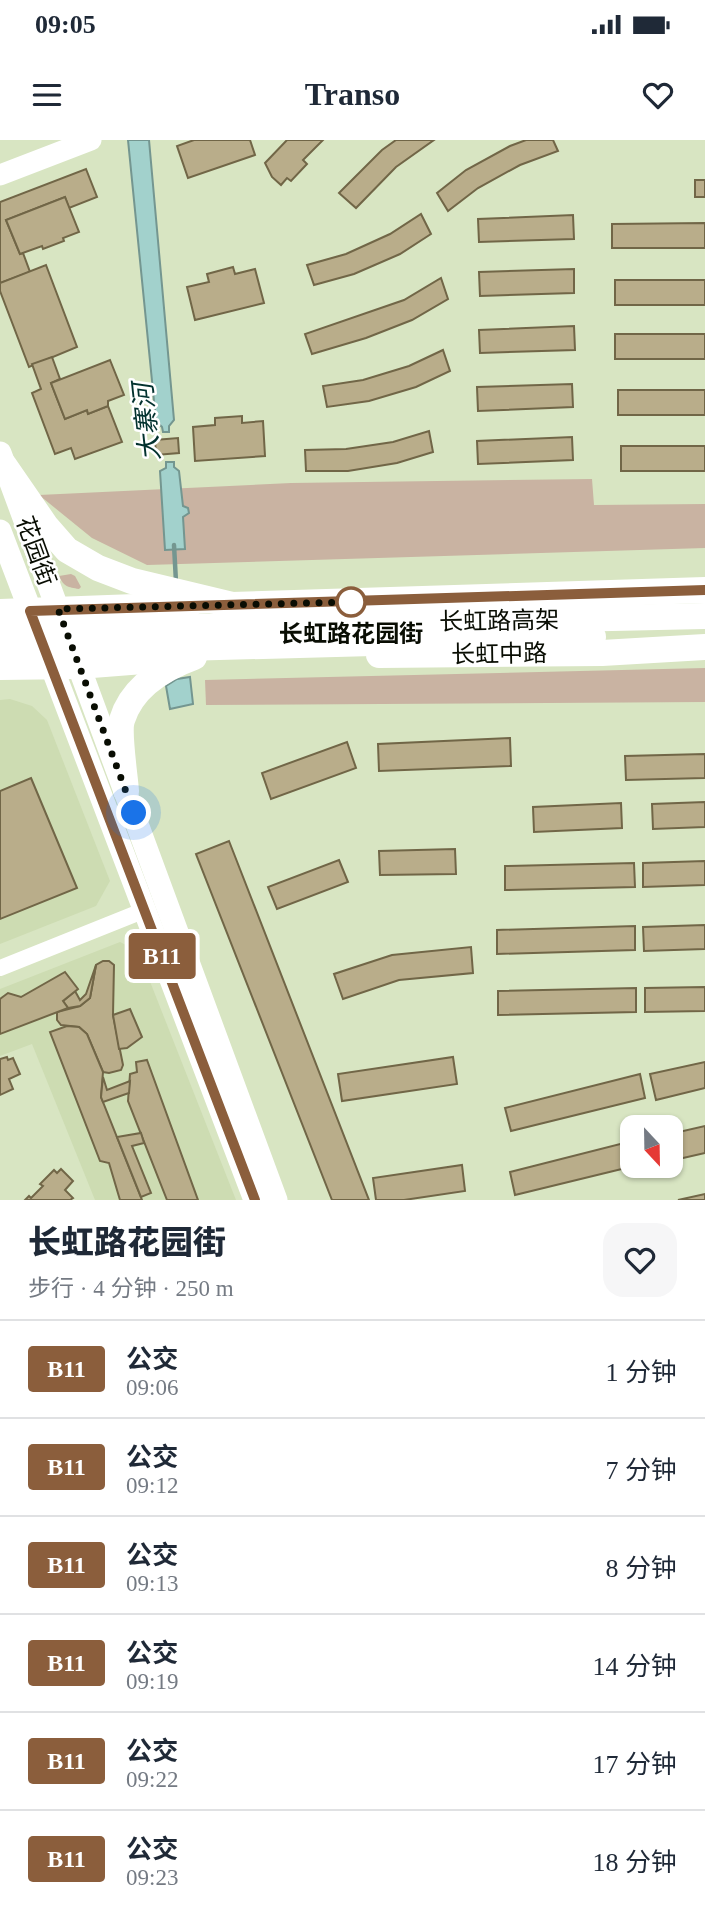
<!DOCTYPE html>
<html lang="zh">
<meta charset="utf-8">
<style>
body{margin:0;font-family:"Times New Roman","Noto Sans SC",serif;background:#f6f6f7;color:#1f2937;height:100vh;display:flex;flex-direction:column;font-size:26px;white-space:nowrap}
*{box-sizing:border-box;margin:0}
p{font-size:23px;color:#747a83}
.icon{flex:none;width:38px;height:38px;fill:none;stroke:currentColor;stroke-width:2;stroke-linecap:round;stroke-linejoin:round}
.map{position:relative;height:1060px;overflow:hidden}
.panel{display:flex;flex-direction:column;background:#fff;flex:1}
.panel>*{flex:none}
.badge{padding:0 14px;border-radius:5px;font-size:24px;line-height:46px}
.needle{width:46px;rotate:158deg}
.tools{position:absolute;left:620px;top:975px;display:grid;gap:14px}
.tools a{display:grid;place-items:center;width:63px;height:63px;border-radius:14px;background:#fff;box-shadow:0 2px 5px #0004;font-size:35px}
.you{position:absolute;width:35px;height:35px;margin:-18px;border:5px solid #fff;border-radius:50%;background:#1a73e8;box-shadow:0 0 0 10px #1a73e833}
.map>.badge{position:absolute;translate:-50% -50%;box-shadow:0 0 0 4px #fff}
.round{display:grid;place-items:center;flex:none;width:74px;height:74px;border-radius:21px;background:#f6f6f7}
.summary{display:flex;align-items:center;justify-content:space-between;height:119px;padding:0 28px}
h1{font-size:33px;font-weight:800;line-height:52px}
ul{padding:0;list-style:none}
li{display:flex;align-items:center;gap:21px;height:98px;padding:0 28px;border-top:2px solid #e0e1e3}
li div{flex:1}
li b{display:block;font-size:26px}
li em{font-style:normal}
li .badge{min-width:77px;font-weight:700;text-align:center}
.status{display:flex;justify-content:space-between;align-items:center;height:49px;padding:0 35px;background:#fff;direction:ltr}
.status svg{height:19px;fill:currentColor}
header{display:flex;justify-content:space-between;align-items:center;height:91px;padding:0 28px;background:#fff;font-size:32px;font-weight:800}
.map>svg:first-child{display:block}
</style>
<div class="status"><b>09:05</b><svg viewBox="0 0 49 12"><path d="M0 12V9h3v3zM5 12V6h3v6zM10 12V3h3v9zM15 12V0h3v12zM26 1h20v11H26zM47 4h2v5h-2z"/></svg></div>
<header><svg class="icon" aria-label="menu" viewBox="0 0 24 24"><path d="M4 6h16M4 12h16M4 18h16"/></svg>Transo<svg class="icon" aria-label="heart" viewBox="0 0 24 24"><path d="M12 20l-8-8c-3-5 5-10 8-4 3-6 11-1 8 4z"/></svg></header>
<div class="map">
<svg width="705" height="1060" viewBox="0 0 705 1060">
<rect width="100%" height="100%" fill="#d8e5c2"/>
<g fill="#cddcb2">
<path d="M10 559 32 566 47 580 110 741 96 766 0 804V560Z"/>
<path d="M120 802 138 811 236 1060H95L32 904 0 916V849Z"/>
</g>
<g fill="#c9b3a2">
<path d="M592 339 594 365 705 364V408L147 425 92 398 39 355 291 343Z"/>
<path d="M71 434 75 436 81 447 79 449C68 447 64 447 59 436Z"/>
<path d="M705 528V562L206 565 205 540Z"/>
</g>
<g fill="#a2d1cc" stroke="#749690" stroke-width="2">
<path d="M128 0H149L174 280 169 286V292H163L162 287 156 281Z"/>
<path d="M166 322H174V327L179 331 183 366 188 368 189 373 183 377 185 409 165 410 160 331 166 328Z"/>
<path d="M190 537 193 564 170 569 166 546 177 539Z"/>
</g>
<g fill="none" stroke-linecap="round" stroke-linejoin="round">
<path stroke="#749690" stroke-width="4.5" d="M174 405 176 442"/>
</g>
<g fill="#b9ad8a" stroke="#716647" stroke-width="2">
<path d="M194 0H250L255 15 188 38 177 6Z"/>
<path d="M287 0H323L303 20 307 24 291 41 287 38 281 45 272 37 265 23Z"/>
<path d="M396 0H434L396 27 356 68 339 53 382 10Z"/>
<path d="M526 0H553L558 11 520 25 478 48 448 71 437 53 466 30 510 6Z"/>
<path d="M86 29 97 57 69 68 65 57 6 80 20 114 23 113 30 132 0 143V62Z"/>
<rect x="695" y="40" width="10" height="17"/>
<path d="M65 57 79 92 63 98 64 101 43 109 42 106 20 114 6 80Z"/>
<path d="M421 74 431 94 400 114 354 134 314 145 307 125 346 114 390 94Z"/>
<path d="M573 75 574 99 479 102 478 79Z"/>
<path d="M705 83V108H612V84Z"/>
<path d="M46 125 77 207 29 227 0 151V143Z"/>
<path d="M233 127 235 134 255 129 264 163 195 180 187 147 209 142 207 134Z"/>
<path d="M574 129V153L480 156 479 132Z"/>
<path d="M441 138 448 159 412 180 366 198 312 214 305 194 404 160Z"/>
<rect x="615" y="140" width="90" height="25"/>
<path d="M574 186 575 210 480 213 479 190Z"/>
<rect x="615" y="194" width="90" height="25"/>
<path d="M443 210 450 231 416 247 369 261 327 267 323 246 363 240 409 226Z"/>
<path d="M52 217 60 239 51 243 65 279 87 270 88 274 108 266 122 302 75 319 71 308 55 314 32 253 41 249 32 224Z"/>
<path d="M110 220 124 255 108 261V266L88 274 87 270 65 279 51 243Z"/>
<path d="M572 244 573 267 478 271 477 247Z"/>
<rect x="618" y="250" width="87" height="25"/>
<path d="M242 276V283L263 281 265 316 195 321 193 287 215 285V278Z"/>
<path d="M429 291 433 312 397 323 348 331H306L305 310 346 309 393 302Z"/>
<path d="M572 297 573 320 478 324 477 301Z"/>
<path d="M178 298 179 313 156 315 155 300Z"/>
<rect x="621" y="306" width="84" height="25"/>
<path d="M510 598 511 626 379 631 378 604Z"/>
<path d="M347 602 356 628 271 659 262 633Z"/>
<path d="M705 614V638L626 640 625 616Z"/>
<path d="M31 638 77 748 0 779V651Z"/>
<path d="M705 662V687L653 689 652 664Z"/>
<path d="M621 663 622 688 534 692 533 667Z"/>
<path d="M229 701 369 1060H332L196 714Z"/>
<path d="M455 709 456 734 380 735 379 711Z"/>
<path d="M339 720 348 742 277 769 268 747Z"/>
<path d="M705 721V745L643 747V723Z"/>
<path d="M634 723 635 747 505 750V726Z"/>
<path d="M705 785V809L644 811 643 787Z"/>
<path d="M635 786V810L497 814V790Z"/>
<path d="M471 807 473 833 399 840 343 859 334 834 392 815Z"/>
<path d="M103 821H109L114 825 113 875 123 925 121 930 109 933 103 932 87 894 79 887 61 885 57 880V872L80 866 90 858 96 825Z"/>
<path d="M96 825 90 858 80 866 68 868 63 861 75 851 80 860 86 854Z"/>
<path d="M65 832 78 849 63 861 68 868 0 894V859L8 853 21 857Z"/>
<path d="M705 847V871L645 872V848Z"/>
<path d="M636 848V872L498 875V851Z"/>
<path d="M130 869 142 897 127 908 119 909 113 875Z"/>
<path d="M67 886 79 887 87 894 103 932 101 957 142 1060H120L109 1023 100 1021 50 892Z"/>
<path d="M7 917 8 920 13 918 20 934 9 939 13 949 0 955V919Z"/>
<path d="M453 917 457 944 342 961 338 934Z"/>
<path d="M147 920 198 1060H167L128 961 130 934 137 932 136 922Z"/>
<path d="M705 922V948L656 960 650 934Z"/>
<path d="M640 934 645 958 511 991 505 968Z"/>
<path d="M103 937 107 950 130 941 129 953 103 962 101 957Z"/>
<path d="M705 986V1013L670 1021V994Z"/>
<path d="M141 993 144 1003 132 1006 151 1053 141 1057 117 997Z"/>
<path d="M632 1001V1026H634L515 1055 510 1032Z"/>
<path d="M462 1025 465 1051 404 1060H376L373 1038Z"/>
<path d="M61 1029 73 1041 65 1050 73 1058 70 1060H25L29 1056 31 1058 43 1046 40 1044 54 1030 57 1033Z"/>
<path d="M705 1054V1060H678Z"/>
</g>
<g fill="none" stroke-linecap="round" stroke-linejoin="round">
<path stroke="#fff" stroke-width="16" d="M0 828 145 770"/>
<path stroke="#fff" stroke-width="21" d="M0 35 91 0"/>
<g stroke="#fff" stroke-width="23">
<path d="M0 313 276 1060"/>
<path d="M0 391 255 1060"/>
</g>
<g stroke="#fff" stroke-width="26">
<path d="M4 325 46 386 67 410 98 428 132 441 232 465 705 450"/>
<path d="M0 472 189 465"/>
<path d="M379 515 602 513 705 507"/>
<path d="M0 527 79 526 156 520"/>
<path d="M126 651C125 636 118 592 122 580 132 547 164 528 194 517"/>
</g>
<g stroke="#fff" stroke-width="26">
<path d="M0 495 111 489 705 476"/>
<path d="M0 513 593 497"/>
</g>
</g>
<g fill="none" stroke-linecap="round" stroke-linejoin="round">
<defs>
<path id="line" d="M255 1060 30 471 705 450"/>
</defs>
<use href="#line" stroke="#fff" stroke-width="16"/>
<use href="#line" stroke="#8b5e3c" stroke-width="10"/>
<path stroke="#090d03" stroke-width="7" stroke-dasharray="0 12.6" d="M134 673 58 469 351 462"/>
</g>
<circle fill="#fff" stroke="#8b5e3c" stroke-width="3.5" cx="351" cy="462" r="14"/>
<g text-anchor="middle" dominant-baseline="central" stroke-width="5" stroke-linejoin="round" paint-order="stroke">
<g font-size="24" fill="#090d03" stroke="#fff">
<text transform="translate(36 411) rotate(70)">花园街</text>
<text transform="translate(499 481) rotate(-1)">长虹路高架</text>
<text transform="translate(499 514) rotate(-1)">长虹中路</text>
</g>
<g font-size="24" font-weight="bold" fill="#090d03" stroke="#fff">
<text x="351" y="494">长虹路花园街</text>
</g>
<g font-size="26" font-style="italic" fill="#02312e" stroke="#fff">
<text transform="translate(147 282) rotate(-96)">大寨河</text>
</g>
</g>
</svg>
<div class="tools">
<a><svg class="needle" viewBox="-14 -14 28 28"><path d="M0-13l5 13h-10z" fill="#e53935"/><path d="M0 13l5-13h-10z" fill="#747a83"/></svg></a>
</div>
<div class="you" style="left:134px;top:673px"></div>
<b class="badge" style="left:162px;top:816px;background:#8b5e3c;color:#fff">B11</b>
</div>
<section class="panel">
<div class="summary"><div><h1>长虹路花园街</h1><p>步行 · 4 分钟 · 250 m</p></div><a class="round"><svg class="icon" aria-label="heart" viewBox="0 0 24 24"><path d="M12 20l-8-8c-3-5 5-10 8-4 3-6 11-1 8 4z"/></svg></a></div>
<ul>
<li><span class="badge" style="background:#8b5e3c;color:#fff">B11</span><div><b>公交</b><p>09:06</p></div><em>1 分钟</em></li>
<li><span class="badge" style="background:#8b5e3c;color:#fff">B11</span><div><b>公交</b><p>09:12</p></div><em>7 分钟</em></li>
<li><span class="badge" style="background:#8b5e3c;color:#fff">B11</span><div><b>公交</b><p>09:13</p></div><em>8 分钟</em></li>
<li><span class="badge" style="background:#8b5e3c;color:#fff">B11</span><div><b>公交</b><p>09:19</p></div><em>14 分钟</em></li>
<li><span class="badge" style="background:#8b5e3c;color:#fff">B11</span><div><b>公交</b><p>09:22</p></div><em>17 分钟</em></li>
<li><span class="badge" style="background:#8b5e3c;color:#fff">B11</span><div><b>公交</b><p>09:23</p></div><em>18 分钟</em></li>
</ul>
</section>
